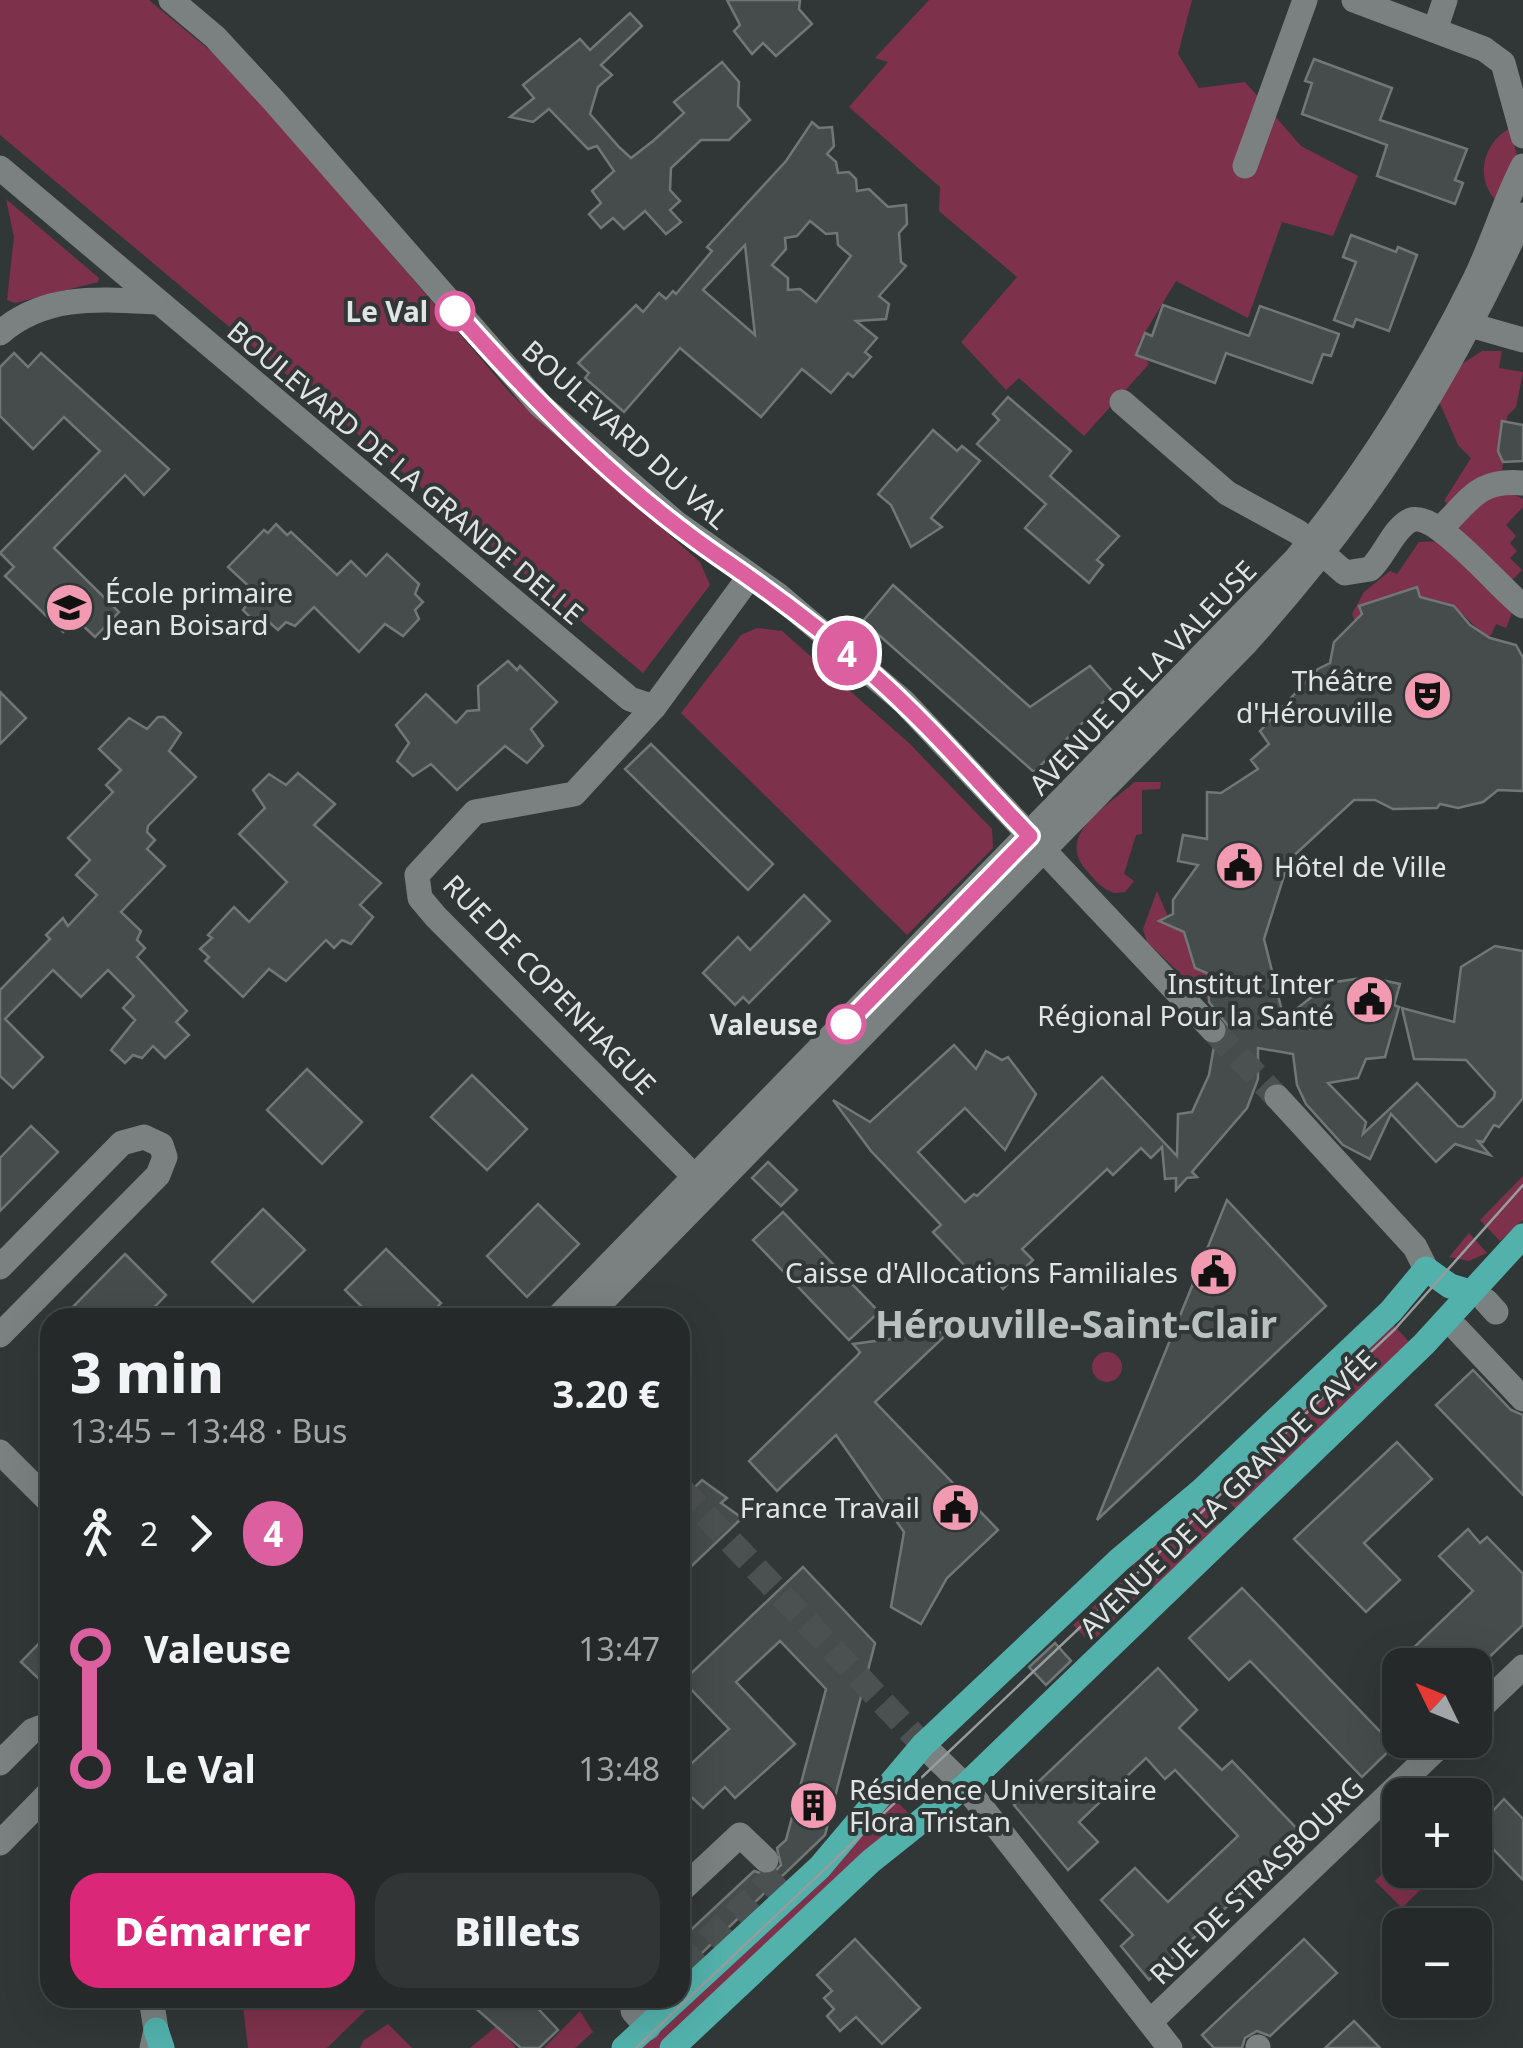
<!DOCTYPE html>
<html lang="fr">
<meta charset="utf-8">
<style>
body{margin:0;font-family:"Noto Sans",sans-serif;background:#313535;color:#f1f3f6;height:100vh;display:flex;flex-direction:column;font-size:38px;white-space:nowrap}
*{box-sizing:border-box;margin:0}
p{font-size:32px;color:#a3a6a8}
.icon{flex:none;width:55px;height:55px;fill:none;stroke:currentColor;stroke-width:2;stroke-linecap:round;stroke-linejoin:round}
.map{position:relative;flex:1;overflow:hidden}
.side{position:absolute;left:40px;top:1308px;width:650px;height:700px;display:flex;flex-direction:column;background:#252929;border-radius:30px;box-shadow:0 10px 40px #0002,0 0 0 2px #424546}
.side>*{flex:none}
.badge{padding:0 20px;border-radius:32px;font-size:35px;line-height:65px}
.needle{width:65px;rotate:313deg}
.tools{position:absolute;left:1382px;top:1648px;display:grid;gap:20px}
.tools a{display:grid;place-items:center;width:110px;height:110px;border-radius:20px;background:#252929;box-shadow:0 10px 40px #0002,0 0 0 2px #424546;font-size:50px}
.map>.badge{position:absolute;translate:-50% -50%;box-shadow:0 0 0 5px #fff}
.legs{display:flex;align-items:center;gap:15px;height:110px;padding:0 30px;font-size:32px}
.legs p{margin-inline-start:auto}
.overview{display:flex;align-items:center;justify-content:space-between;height:170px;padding:0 30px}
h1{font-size:55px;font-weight:800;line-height:75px}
.cta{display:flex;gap:20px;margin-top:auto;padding:20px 30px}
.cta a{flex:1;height:115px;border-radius:30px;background:#db2777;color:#fff;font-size:40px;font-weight:800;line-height:115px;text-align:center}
.cta a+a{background:#313535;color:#f1f3f6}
ul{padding:0 30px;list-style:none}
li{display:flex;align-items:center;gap:35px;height:120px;font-size:38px}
li i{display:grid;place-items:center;width:15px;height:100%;margin:0 12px;background:currentColor}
li i::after{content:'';width:25px;height:25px;margin:-12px;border:8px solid;border-radius:50%;background:#252929}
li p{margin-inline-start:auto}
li:first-child i{background:linear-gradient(#0000 50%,currentColor 0)}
li:last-child i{background:linear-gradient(currentColor 50%,#0000 0)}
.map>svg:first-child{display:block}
</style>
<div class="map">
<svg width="1523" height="2048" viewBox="0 0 1523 2048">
<rect width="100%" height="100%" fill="#313737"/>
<g fill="#7e314b">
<path d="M0 0H149L213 53 276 119 512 395 700 562 710 585 643 673 0 135Z"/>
<path d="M929 0H1192L1178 54 1199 88 1245 82 1301 146 1358 176 1333 236 1282 222 1248 318 1176 281 1138 344 1149 364 1084 436 1019 378 1006 390 961 342 1017 277 939 211 940 187 849 107 888 62 875 58Z"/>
<path d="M1510 128 1518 159 1498 203C1474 179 1482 144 1510 128Z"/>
<path d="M6 199 99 278 98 282 15 303 7 300 14 237Z"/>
<path d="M1482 351H1502L1499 368 1523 372 1516 407 1507 416 1502 472 1450 506 1444 501 1471 458 1458 445 1438 399 1457 367Z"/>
<path d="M1508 492 1523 499V507L1506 525 1516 536 1510 543 1517 551 1510 558 1522 570 1510 582 1455 528 1488 496Z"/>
<path d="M1441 541 1512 613 1506 628 1496 624 1491 635 1478 641 1481 632 1454 606 1420 597 1417 587 1359 606 1362 613 1355 621 1352 614 1364 592 1390 571 1397 574 1419 542Z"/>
<path d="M757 628 782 631 909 743 992 829 993 848 907 935 681 713 741 635Z"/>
<path d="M1134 782H1161L1160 789 1142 790V834L1136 835 1124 874 1134 881 1125 892 1114 893C1103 889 1096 882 1089 873 1051 834 1111 805 1134 782Z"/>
<path d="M1157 891 1168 917 1160 921 1184 932 1195 968 1209 974V1001L1147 942 1143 929Z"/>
<path d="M1523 1176V1220L1500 1241 1480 1220Z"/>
<path d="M1469 1233 1487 1253 1469 1261 1449 1257Z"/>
<path d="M1388 1319 1412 1345 1238 1511 1213 1485Z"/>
<circle cx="1107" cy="1367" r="15"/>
<path d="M1197 1499 1223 1526 1159 1593 1128 1560Z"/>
<path d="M1126 1577 1141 1593 1091 1643 1073 1625Z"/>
<path d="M888 1792 914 1819 663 2048H642L824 1879Z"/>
<path d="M1400 1856V1870H1440L1402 1908 1375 1881Z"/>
<path d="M242 1998H366L369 2000 367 2009 327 2048H248Z"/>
<path d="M580 2011 593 2032 575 2048H544Z"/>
<path d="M388 2024 412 2048H360L364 2040Z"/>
<path d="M498 2025 516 2048H470Z"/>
</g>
<g fill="#464c4b" stroke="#707776" stroke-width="2.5" fill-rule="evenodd">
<path d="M727 0H800L799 9 812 24 776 56 763 43 752 54 734 31 740 25Z"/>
<path d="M630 13 642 26 601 65 612 75 598 87 590 114 619 147 631 158 653 141 684 113 674 102 722 62 739 82 738 106 750 120 729 140H701L671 168 670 190 680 201 670 210 681 222 666 234 645 211 624 229 613 218 601 228 589 214 601 203 592 191 614 171 597 146 588 149 549 109 533 122 510 117 534 98 523 85 580 39 590 50Z"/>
<path d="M1314 59 1392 88 1380 120 1467 149 1455 180 1463 183 1455 204 1377 176 1387 145 1302 114 1312 83 1305 81Z"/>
<path d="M812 122 819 128 832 127 834 146 827 154 836 162 838 173 849 172 856 179 857 191 869 189 888 207 906 205 907 224 899 233 901 262 906 266 879 296 889 304 886 319 856 321 877 338 865 352 871 357 853 377 848 373 831 393 802 369 761 417 680 348 624 412 585 378 589 373 578 363 636 305 643 312 659 293 666 299 673 291 676 294 712 251 707 247 786 161ZM810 221 826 234 837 233 838 245 851 256 816 302 800 289 788 290V278L772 265 786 249 785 238 797 236ZM745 245 755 335 703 290Z"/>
<path d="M1351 235 1396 252 1398 247 1417 255 1389 331 1356 319 1353 327 1334 320 1356 262 1343 257Z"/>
<path d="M1163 305 1249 336 1260 306 1339 334 1331 356 1323 354 1312 383 1226 353 1215 383 1136 355 1145 333 1152 336Z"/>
<path d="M14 353 28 367 41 353 169 469 144 495 125 475 54 548 119 612 95 637 76 619 63 632 5 576 14 567 0 553 100 451 64 417 33 449 0 416V367Z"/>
<path d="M1008 397 1071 451 1050 476 1119 536 1097 560 1103 565 1089 583 1025 528 1046 504 977 444 999 420 993 414Z"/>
<path d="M1502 421 1523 425V461L1503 462 1498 451Z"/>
<path d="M933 430 957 451 962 446 980 461 931 518 942 527 911 547 891 505 878 494Z"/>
<path d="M276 524 287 535 291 532 337 575 351 561 366 576 387 554 419 584 415 594 423 602 415 610 419 619 403 636 385 624 359 652 314 607 295 626 286 622 278 630 269 622 260 627 243 610 255 592 228 567 264 530 268 533Z"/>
<path d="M893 585 1030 707 1090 666 1113 692 1034 772 863 621Z"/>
<path d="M1417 587 1420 597 1454 606 1470 625 1490 638 1516 645 1523 658V791L1498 790 1483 802 1458 808 1440 804 1437 808 1393 809 1375 800H1354L1289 860 1264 939 1284 1019 1329 983 1368 977 1400 984 1394 1005 1399 1007 1385 1057 1366 1059 1358 1078 1328 1083 1366 1122 1363 1134 1417 1083 1458 1126 1463 1127 1494 1097 1495 1092 1466 1060 1414 1059 1402 1008 1454 1022 1461 967 1495 946 1523 951V1098L1499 1127 1494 1125 1483 1142 1478 1141 1490 1155 1455 1144 1436 1162 1391 1114 1370 1159 1343 1145 1306 1104 1297 1085 1293 1054 1258 1048V1079L1247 1108 1192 1172 1197 1177 1187 1178 1176 1190V1178L1165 1179 1162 1147 1151 1158 1141 1148 1113 1175 1107 1169 1022 1249 1033 1260 1003 1289 993 1277 984 1286 933 1232 941 1225 871 1151 833 1100 870 1122 954 1045 976 1069 986 1051 1002 1060 1008 1057 1036 1094 1005 1150 965 1108 918 1152 965 1202 974 1194 977 1196 1102 1077 1177 1156 1178 1114 1192 1112 1209 1075 1214 1046 1225 1041 1229 1027 1209 1002V974L1195 968 1184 932 1159 921 1173 914V900L1198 865 1178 861 1183 835 1207 839V792L1221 793 1258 769 1251 760 1269 744 1260 731 1318 669 1330 663 1334 642 1362 614 1359 606Z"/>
<path d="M508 661 517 670 520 666 557 702 531 729 543 746 527 763 505 746 457 790 431 764 413 776 397 761 409 743 396 725 426 694 456 723 467 711 479 710 478 686Z"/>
<path d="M0 692 26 718 0 744Z"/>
<path d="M158 717H164L181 733 169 751 196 777 148 826 147 832 155 840 147 849 165 866 121 912 141 931 137 940 145 948 137 957 187 1011 176 1022 189 1035 165 1058 153 1046 142 1058 133 1055 125 1063 111 1050 135 1020 123 1008 134 996 108 970 81 997 53 970 5 1019 43 1057 13 1088 0 1076V990L50 939 46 935 63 918 68 926 97 895 76 875 90 860 68 838 113 792 106 785 121 770 99 749 129 718 147 729Z"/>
<path d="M651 744 773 864 748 890 625 769Z"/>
<path d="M298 773 335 804 314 825 381 883 360 905 373 917 351 944 342 940 334 948 326 940 286 981 269 969 243 997 205 961 209 957 200 949 212 938 208 935 234 907 249 922 287 882 239 834 265 808 253 790 269 774 286 785Z"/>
<path d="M804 895 830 921 749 1003 743 997 735 1005 703 973 738 937 750 950Z"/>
<path d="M307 1069 362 1122 322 1164 267 1110Z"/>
<path d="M472 1075 527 1129 487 1170 431 1117Z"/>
<path d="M31 1126 58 1152 0 1211V1158Z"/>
<path d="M768 1162 797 1190 781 1206 752 1178Z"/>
<path d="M1227 1200 1326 1306 1097 1520Z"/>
<path d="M538 1204 579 1244 527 1297 487 1256Z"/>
<path d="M263 1209 305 1250 253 1302 212 1262Z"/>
<path d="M783 1212 879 1312 849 1340 753 1240Z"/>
<path d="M386 1249 441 1303 427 1318H373L345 1290Z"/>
<path d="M125 1254 166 1295 144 1318H62Z"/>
<path d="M950 1331 875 1402 998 1530 947 1578 921 1624 891 1607 904 1532 836 1435 777 1491 749 1461 857 1356 860 1352 853 1344Z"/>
<path d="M1473 1370 1511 1410 1523 1415V1495L1436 1405Z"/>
<path d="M1397 1442 1432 1479 1364 1543 1400 1580 1366 1612 1294 1539Z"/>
<path d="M702 1480 727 1498 721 1503 742 1518 680 1577V1501Z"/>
<path d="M1468 1529 1480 1543 1487 1537 1523 1574V1625L1481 1665H1416L1406 1655 1473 1591 1439 1556Z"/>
<path d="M803 1567 875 1643 825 1835 680 1974V1940L754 1871 770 1876 781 1865 777 1848 786 1840 826 1689 780 1641 736 1682 795 1744 735 1798 725 1787 703 1808 680 1786V1774L729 1729 683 1681Z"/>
<path d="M1242 1588 1394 1746 1362 1777 1250 1661 1229 1680 1189 1638Z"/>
<path d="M50 1632V1666L38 1678 21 1662Z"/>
<path d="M1055 1643 1071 1661 1046 1685 1029 1667Z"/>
<path d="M1158 1668 1197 1710 1179 1728 1222 1770 1232 1761 1303 1835 1149 1980 1121 1946 1133 1935 1101 1900 1135 1868 1168 1902 1238 1836 1175 1770 1165 1779 1146 1758 1079 1822 1098 1842 1068 1870 1014 1805Z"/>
<path d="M1504 1799 1523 1819V1880L1475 1830Z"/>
<path d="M855 1939 920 2008 882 2044 856 2017 840 2031 827 2016 834 2009 824 1998 832 1991 817 1975Z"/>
<path d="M1304 1939 1337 1973 1270 2036 1257 2031 1245 2038 1242 2048H1214L1202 2035Z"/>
<path d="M464 1998H528L558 2030 539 2048H521Z"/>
<path d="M1354 2021 1380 2048H1325Z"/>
</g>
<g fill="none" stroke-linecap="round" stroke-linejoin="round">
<g stroke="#4b5151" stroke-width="25" stroke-dasharray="25 12" stroke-linecap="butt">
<path d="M1213 1030 1277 1097"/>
<path d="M680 1488 923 1745"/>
<path d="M680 1966 779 1872 766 1860"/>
</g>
<g stroke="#7a8180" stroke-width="25">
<path d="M171 0 215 37 274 101 540 405 676 523 778 595 904 702 1213 1030"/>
<path d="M1354 0 1484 49 1503 63 1523 136"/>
<path d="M1435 30 1445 0"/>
<path d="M1245 166 1305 0"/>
<path d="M0 168 630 699 654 707"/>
<path d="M1456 321 1523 340"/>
<path d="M0 333C45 294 99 299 155 302"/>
<path d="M1122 402 1227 493 1298 532 1345 573 1370 569C1384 557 1394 527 1411 520 1437 511 1501 590 1523 606"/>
<path d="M1441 528C1471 499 1478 479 1523 483"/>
<path d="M1277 1097 1415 1247 1426 1269"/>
<path d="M695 1177 436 917 420 898 417 875 475 812 574 794 654 707 750 576"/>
<path d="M0 1267 122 1143 144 1137 161 1145 165 1157 158 1175 0 1335"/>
<path d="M1486 1301 1496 1312"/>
<path d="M557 1318 1296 559C1363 479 1429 373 1475 279 1493 242 1504 203 1523 166"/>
<path d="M586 1318 1245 644C1367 509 1448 381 1523 215"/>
<path d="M1458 1330 1523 1399"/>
<path d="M0 1452 50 1502"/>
<path d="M1475 1713 1523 1667"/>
<path d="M923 1745 965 1786 1170 2048"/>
<path d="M0 1763 32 1731 50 1724"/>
<path d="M0 1843 50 1792"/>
<path d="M680 1891 740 1835 766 1860"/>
<path d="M151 1998 156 2030 152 2048"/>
<path d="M642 2003 633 2011 648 2028"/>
<path d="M1150 2022 1446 1740"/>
<path d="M1258 2047V2048"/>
</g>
<g stroke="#52b1ab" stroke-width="25">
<path d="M156 2030 162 2048"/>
<path d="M624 2048 820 1867 923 1745 1119 1560 1202 1490 1391 1311 1426 1269 1450 1286 1470 1292"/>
<path d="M672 2048 871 1861 965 1786 1424 1344 1523 1236"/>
</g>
<path stroke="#989c9c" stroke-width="2.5" d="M636 2048 1395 1329 1523 1185"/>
</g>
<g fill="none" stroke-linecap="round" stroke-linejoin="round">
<defs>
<path id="line-1" d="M455 311C534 401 622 490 721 558 774 594 823 631 871 673 928 723 978 782 1030 836L846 1024"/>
</defs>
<use href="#line-1" stroke="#fff" stroke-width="22"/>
<use href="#line-1" stroke="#dc5f9f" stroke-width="15"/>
</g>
<defs>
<symbol id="school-disc" viewBox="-11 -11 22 22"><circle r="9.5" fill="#f19ab2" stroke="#313737"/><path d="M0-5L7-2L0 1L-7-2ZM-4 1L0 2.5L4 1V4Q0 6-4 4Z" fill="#111"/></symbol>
<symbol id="theatre-disc" viewBox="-11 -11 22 22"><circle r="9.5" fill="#f19ab2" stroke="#313737"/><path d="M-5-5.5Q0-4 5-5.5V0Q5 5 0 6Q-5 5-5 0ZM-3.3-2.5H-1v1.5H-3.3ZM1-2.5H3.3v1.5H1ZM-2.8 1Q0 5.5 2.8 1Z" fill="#111"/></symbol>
<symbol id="civic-disc" viewBox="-11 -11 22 22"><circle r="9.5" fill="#f19ab2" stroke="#313737"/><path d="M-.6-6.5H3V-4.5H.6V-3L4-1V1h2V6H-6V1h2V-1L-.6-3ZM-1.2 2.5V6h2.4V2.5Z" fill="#111"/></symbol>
<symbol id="building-disc" viewBox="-11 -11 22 22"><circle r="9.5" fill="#f19ab2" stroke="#313737"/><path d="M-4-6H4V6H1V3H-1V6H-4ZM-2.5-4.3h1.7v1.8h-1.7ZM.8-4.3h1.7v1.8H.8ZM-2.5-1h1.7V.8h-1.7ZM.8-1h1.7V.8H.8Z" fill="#111"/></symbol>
</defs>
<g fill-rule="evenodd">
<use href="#school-disc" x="42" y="580" width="55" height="55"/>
<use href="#theatre-disc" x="1400" y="668" width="55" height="55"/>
<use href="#civic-disc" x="1212" y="838" width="55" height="55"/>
<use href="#civic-disc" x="1342" y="972" width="55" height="55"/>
<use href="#civic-disc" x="1186" y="1244" width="55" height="55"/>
<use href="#civic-disc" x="928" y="1480" width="55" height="55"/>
<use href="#building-disc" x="786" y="1778" width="55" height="55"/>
</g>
<g fill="#fff" stroke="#dc5f9f" stroke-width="5">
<circle cx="455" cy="311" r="18"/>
<circle cx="846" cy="1024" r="18"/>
</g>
<g text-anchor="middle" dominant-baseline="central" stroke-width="8" stroke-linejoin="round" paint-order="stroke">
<g font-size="28" font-weight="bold" fill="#e1e4e4" stroke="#313737" text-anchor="end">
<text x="428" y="311">Le Val</text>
<text x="818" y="1024">Valeuse</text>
</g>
<g font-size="28" fill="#e1e4e4" stroke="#313737">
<text transform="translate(626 434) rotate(42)">BOULEVARD DU VAL</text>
<text transform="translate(406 472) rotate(40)">BOULEVARD DE LA GRANDE DELLE</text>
<text transform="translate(1142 677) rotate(-46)">AVENUE DE LA VALEUSE</text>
<text transform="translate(550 984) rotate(46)">RUE DE COPENHAGUE</text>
<text transform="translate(1227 1493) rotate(-44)">AVENUE DE LA GRANDE CAVÉE</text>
<text transform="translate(1256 1880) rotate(-44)">RUE DE STRASBOURG</text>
</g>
<g font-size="28" fill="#e1e4e4" stroke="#313737" text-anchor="end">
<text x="105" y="592" text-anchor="start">École primaire<tspan x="105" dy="32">Jean Boisard</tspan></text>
<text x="1393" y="680">Théâtre<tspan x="1393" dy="32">d'Hérouville</tspan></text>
<text x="1274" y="866" text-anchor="start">Hôtel de Ville</text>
<text x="1334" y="983">Institut Inter<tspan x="1334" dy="32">Régional Pour la Santé</tspan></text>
<text x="1178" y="1272">Caisse d'Allocations Familiales</text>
<text x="920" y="1507">France Travail</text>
<text x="849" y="1789" text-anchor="start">Résidence Universitaire<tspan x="849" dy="32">Flora Tristan</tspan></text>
</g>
<g font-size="38" font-weight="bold" fill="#b9c1c0" stroke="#313737">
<text x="1076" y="1323">Hérouville-Saint-Clair</text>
</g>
</g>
</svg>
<div class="tools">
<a><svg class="needle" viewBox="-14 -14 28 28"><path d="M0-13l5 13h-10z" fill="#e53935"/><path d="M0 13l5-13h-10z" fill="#a3a6a8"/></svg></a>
<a>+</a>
<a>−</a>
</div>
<b class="badge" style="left:847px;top:653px;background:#dc5f9f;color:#fff">4</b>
<section class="side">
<div class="overview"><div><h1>3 min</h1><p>13:45 – 13:48 · Bus</p></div><b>3.20 €</b></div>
<div class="legs"><svg class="icon" aria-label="walk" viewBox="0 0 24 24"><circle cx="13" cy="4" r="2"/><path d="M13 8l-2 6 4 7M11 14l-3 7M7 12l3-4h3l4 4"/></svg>2<svg class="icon" aria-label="forward" viewBox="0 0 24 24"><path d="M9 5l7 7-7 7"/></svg><b class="badge" style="background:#dc5f9f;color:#fff">4</b></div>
<ul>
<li><i style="color:#dc5f9f"></i><b>Valeuse</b><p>13:47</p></li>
<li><i style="color:#dc5f9f"></i><b>Le Val</b><p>13:48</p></li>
</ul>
<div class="cta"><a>Démarrer</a><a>Billets</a></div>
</section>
</div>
